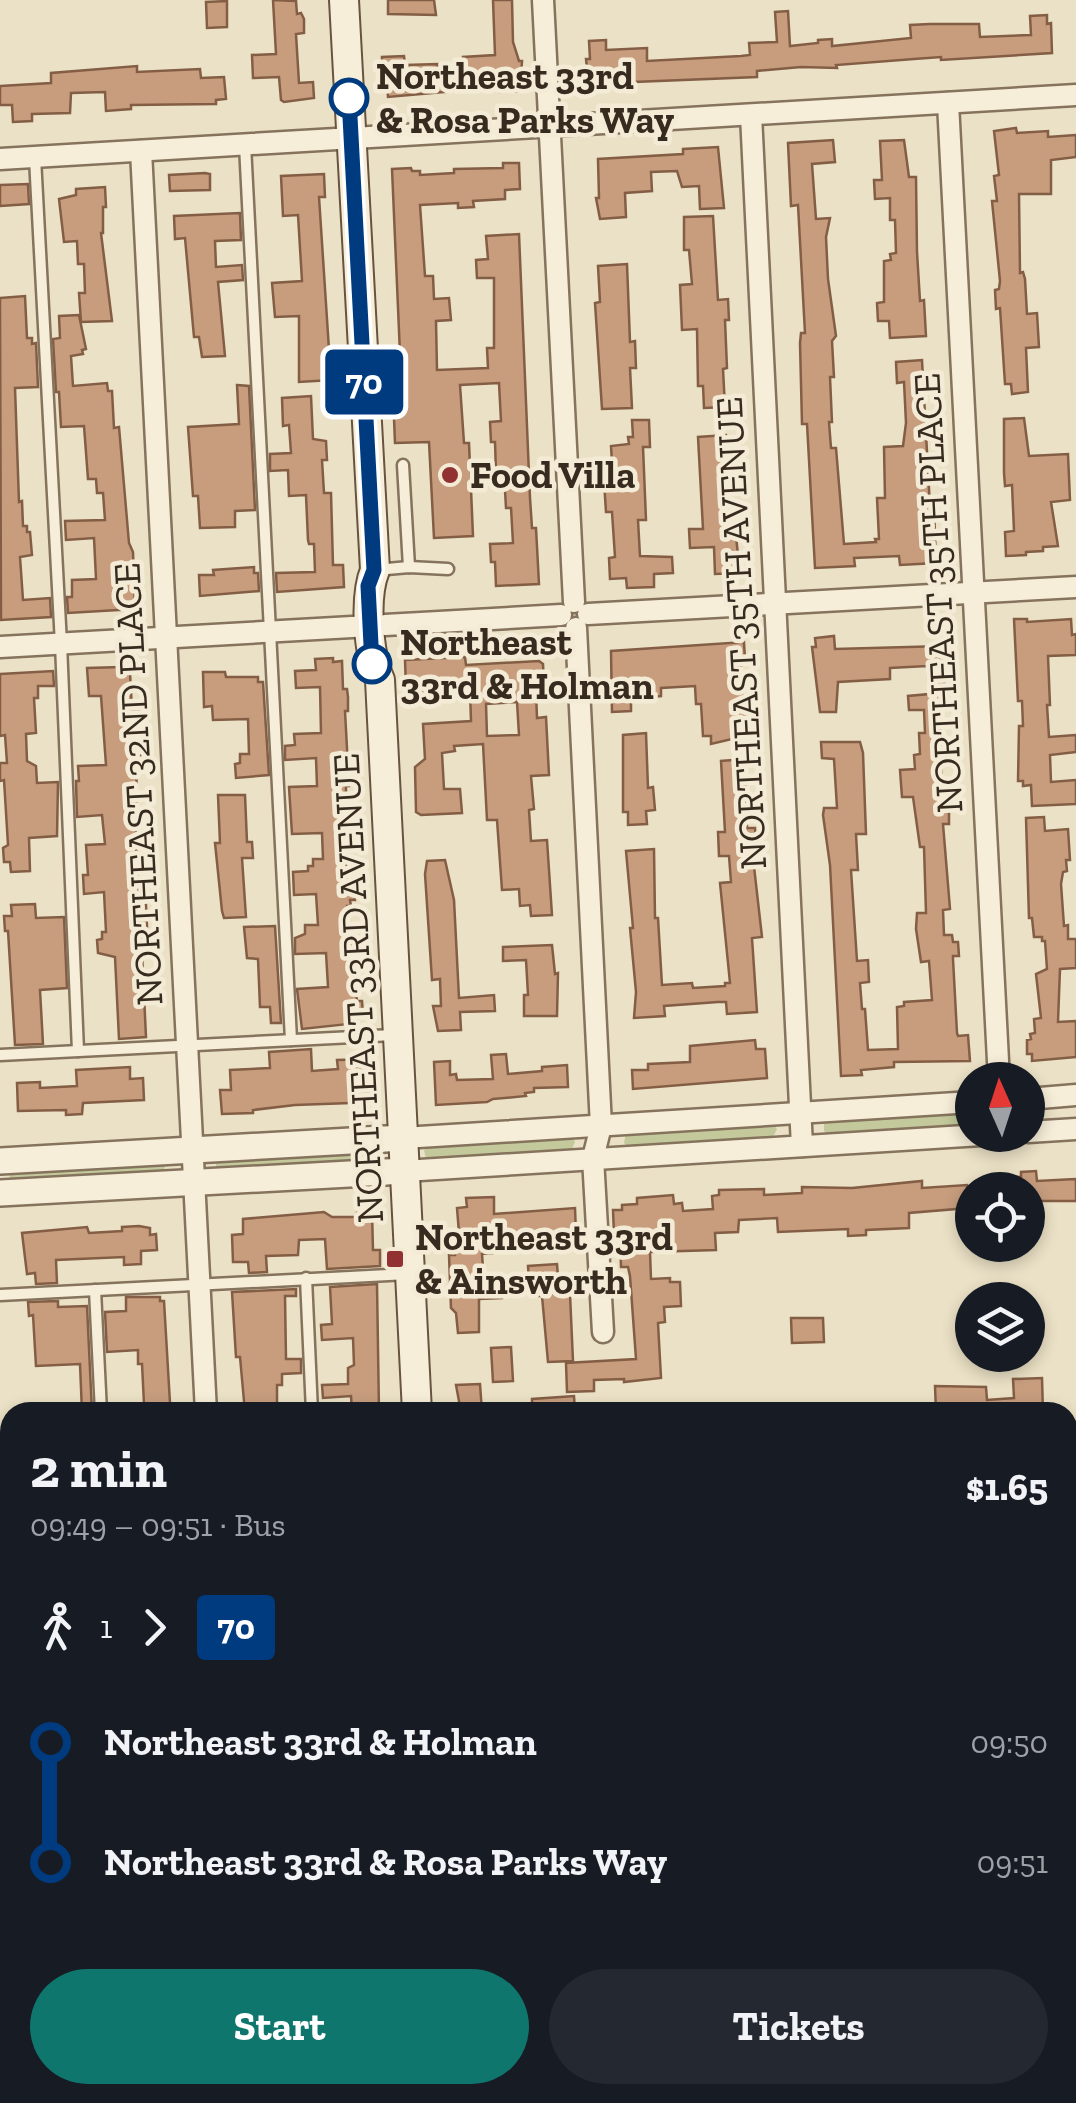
<!DOCTYPE html>
<meta charset="utf-8">
<style>
body{margin:0;font-family:"Zilla Slab",serif;background:#242831;color:#f1f3f6;height:100vh;display:flex;flex-direction:column;font-size:38px;white-space:nowrap}
*{box-sizing:border-box;margin:0}
p{font-size:32px;color:#9ea1a6}
.icon{flex:none;width:55px;height:55px;fill:none;stroke:currentColor;stroke-width:2;stroke-linecap:round;stroke-linejoin:round}
.map{position:relative;flex:1;overflow:hidden}
.details{position:absolute;left:0px;top:1402px;width:1078px;height:702px;display:flex;flex-direction:column;background:#171b24;border-radius:30px 30px 0 0;box-shadow:0 5px 15px #0003}
.details>*{flex:none}
.badge{padding:0 20px;border-radius:8px;font-size:35px;line-height:65px}
.needle{width:65px;rotate:357deg}
.buttons{position:absolute;left:955px;top:1062px;display:grid;gap:20px}
.buttons a{display:grid;place-items:center;width:90px;height:90px;border-radius:50%;background:#171b24;box-shadow:0 5px 15px #0003;font-size:50px}
.map>.badge{position:absolute;translate:-50% -50%;box-shadow:0 0 0 5px #fff}
.legs{display:flex;align-items:center;gap:15px;height:110px;padding:0 30px;font-size:32px}
.legs p{margin-inline-start:auto}
.overview{display:flex;align-items:center;justify-content:space-between;height:170px;padding:0 30px}
h1{font-size:55px;font-weight:800;line-height:75px}
.primary-button{display:flex;gap:20px;margin-top:auto;padding:20px 30px}
.primary-button a{flex:1;height:115px;border-radius:60px;background:#0f766e;color:#fff;font-size:40px;font-weight:800;line-height:115px;text-align:center}
.primary-button a+a{background:#242831;color:#f1f3f6}
ul{padding:0 30px;list-style:none}
li{display:flex;align-items:center;gap:35px;height:120px;font-size:38px}
li i{display:grid;place-items:center;width:15px;height:100%;margin:0 12px;background:currentColor}
li i::after{content:'';width:25px;height:25px;margin:-12px;border:8px solid;border-radius:50%;background:#171b24}
li p{margin-inline-start:auto}
li:first-child i{background:linear-gradient(#0000 50%,currentColor 0)}
li:last-child i{background:linear-gradient(currentColor 50%,#0000 0)}
.map>svg:first-child{display:block}
</style>
<div class="map">
<svg width="1076" height="2103" viewBox="0 0 1076 2103">
<rect width="100%" height="100%" fill="#ebe1c6"/>
<g fill="#c3c99a">
<path d="M970 1108 972 1126 832 1136 824 1131V1121Z"/>
<path d="M771 1122 777 1129 772 1139 628 1147 624 1143 626 1133Z"/>
<path d="M570 1134 575 1142 570 1153 432 1161 426 1158 424 1151 427 1145Z"/>
<path d="M377 1151 376 1163 217 1171 215 1159Z"/>
<path d="M161 1161 165 1167 162 1174 10 1185 9 1166Z"/>
</g>
<g fill="#c79d7e" stroke="#835e44" stroke-width="2.5" fill-rule="evenodd">
<path d="M273 0 296 1 297 14 301 13 304 19V33L296 34 299 83 313 82 314 98 284 102 281 100 279 77 253 78 252 55 276 54Z"/>
<path d="M388 0H434L436 15 388 14Z"/>
<path d="M493 0H512L513 42 519 61H522L520 91 500 92V84L466 85V90L388 97 387 82 382 83V57L404 56 405 65 437 64V72L464 70 463 57 495 55Z"/>
<path d="M227 1V27L207 28 206 2Z"/>
<path d="M788 11 790 46 818 43V40L832 39V46L911 38 910 25 930 24H979L980 37 1031 35 1030 16 1047 15V24L1051 23 1052 53 941 60V57L914 59 836 65 837 68 801 67 757 71V77L609 83V87L581 89 580 76H583V68H587L586 59H590L589 41 606 40V50L647 48V61L741 56 750 55 749 43 777 42 775 12Z"/>
<path d="M137 66V72L200 69 201 78 224 77 226 99 216 100V104L131 105V109L106 111 105 92 71 93 70 113 32 114V121L13 122 12 105H0V86L51 83V73Z"/>
<path d="M1016 128 1017 133 1048 131V137L1076 135V157L1051 160V194H1019L1020 273 1023 272 1025 279 1027 314 1037 313 1039 347 1026 348 1028 392 1012 394 1011 384H1005L1000 308 996 309 995 290 999 289 1000 281 992 201H997L994 176 999 175 994 131Z"/>
<path d="M833 140 835 162 812 164 816 219 830 218 826 237 828 279 836 336 832 341 834 377H830L832 422H829L831 448H836L844 544 876 542 875 539H879L877 498H885L884 447 903 446 906 423 904 382 897 383 896 362 922 360 930 507H934L936 563 900 565 899 556 854 558 855 566 815 568 807 424H802L800 343 801 333H805L798 205 791 206 788 143Z"/>
<path d="M904 140 909 177H916L917 252 920 301 924 300 926 336 890 338 889 321H878L877 303 884 302V261L891 260 890 254 896 253 895 220H890V198L875 199 874 180H882L880 141Z"/>
<path d="M718 147 724 208 700 209 699 186 682 187 677 171 651 172 652 191 625 193 626 217 600 219 596 198H599L598 159 683 154V149Z"/>
<path d="M503 163H519L520 189 505 190V199L473 201 474 207 458 208V203L420 205 425 276H433L434 299 449 298 451 320 436 321 437 370 488 368 487 348H494V278H477L476 260 488 259 486 236 519 234 530 498 532 528H536L539 584 496 586 495 562H491L490 544 513 543 511 508H506L504 473H496L495 442H491L490 422 501 421 499 383 460 385 464 443H469L473 536 434 538 429 442 395 443 393 394 400 393V354L392 169 411 168 412 171H420V175L454 173V169L503 168Z"/>
<path d="M205 173 210 174V190L170 191 169 175Z"/>
<path d="M324 174 325 197H319L331 380 299 382V316L275 317 272 283 302 281 298 215 283 216 281 176Z"/>
<path d="M28 184 29 204 0 206V185Z"/>
<path d="M105 187 106 207H103V233H101L112 321 81 322 79 293H85L84 264H78L77 241 64 242 59 199 76 195V189Z"/>
<path d="M240 213 241 240 215 241 216 267 242 265 243 280 218 282 225 356 202 357 199 337H194L185 238 175 239 174 216Z"/>
<path d="M713 216 718 300 728 299 729 320H725L727 368 723 369 725 407 704 408 703 386H698L697 329 682 330 680 285 692 284 689 250H684V217Z"/>
<path d="M627 264 630 342 635 341 636 368H630L632 408 602 409 595 303 600 302 598 266Z"/>
<path d="M25 296 27 338H32V344L36 343 38 387 15 388 19 502 22 501 23 526H27V532H30L32 555 20 557 23 600 50 598 51 617 1 620 0 298Z"/>
<path d="M79 315 86 349 82 350 83 354 71 356 73 386 107 383 108 391H112L114 428 119 427 129 543 133 552 135 609 68 613 67 597H72V580L96 579 94 538 66 540 65 521 105 520 103 493H97L96 479H88L84 426 61 427 59 392H56L53 339 60 338 59 316Z"/>
<path d="M237 385 249 386 255 510 235 511V527L200 528 198 496H193L188 427 239 424Z"/>
<path d="M311 396 313 439 326 441 327 460H322L324 493H331L333 565H343L344 587 277 592 276 573 315 572 314 544H309L308 540 306 495 289 496 288 470 270 471V454L291 453 289 425 283 426 282 398Z"/>
<path d="M1024 418 1029 456 1068 454 1070 500 1051 502 1058 546 1043 547V551L1026 552V555L1006 556 1005 532 1014 531 1012 485 1005 486 1004 473V419Z"/>
<path d="M632 420H649L650 447H643L646 520H638L640 556 672 557 673 573 654 574V587L627 588 626 578 610 579 609 558 615 557 612 512H606L604 481 613 480 611 446 629 444 628 437H633Z"/>
<path d="M726 435 728 459H722L726 528 735 527 740 573 715 574 714 547 690 548 689 529H703L698 437Z"/>
<path d="M254 567V573H258L259 591 200 596 199 575H214L213 570Z"/>
<path d="M1014 619H1027V622L1071 619 1072 635 1076 634V655L1048 656 1050 705H1047L1049 737 1076 735V752L1050 755 1051 782 1076 780V804L1032 806 1031 785 1023 786V781H1018L1019 726H1023L1022 701H1018Z"/>
<path d="M834 636 835 649 944 646 947 677H944L945 692 941 693 940 750 943 799H948L949 813V824H943L950 909 943 910 944 935H952L953 942H958L959 956H953V959L957 1033 958 1036 968 1035 970 1061 894 1062V1067L861 1070 862 1075 841 1076 830 865 823 815 824 808H837L834 759 822 758 821 742H860L863 753 866 834H856L858 870H851L857 961 868 960 869 982 860 983 862 1009H865L868 1050 898 1049 897 1007 904 1006V1002L932 1000 929 961 921 962 916 929 917 913H926L924 847H920L913 797H902L900 770 915 769 914 755 920 754 919 733H925L924 710H909L908 696 929 694 927 666 890 668V679L838 682 836 712H820L812 647H816L815 638Z"/>
<path d="M744 642 745 659H741L743 706H751L753 734 711 744V736H703L701 704H696L695 686 661 688V696L631 699V711L612 712 611 651Z"/>
<path d="M465 657 466 665 539 661 543 664 544 687 543 692H536L537 718 546 717 549 775 531 776 534 809 529 810 531 841 547 840 552 915 531 916 530 905 520 906 519 889 502 890 497 820H487L483 744 454 746 455 751 442 753 444 789H460L462 813 421 815 416 812 415 767 425 759 423 724 471 721 470 691 414 697V688H406L405 660ZM517 702 519 735 487 736 486 704Z"/>
<path d="M333 658V662L342 661 343 689H347L348 697V711H345L349 786H346V795H340L342 858H346L347 886H354L355 900H350L351 906H347L348 937 351 936 357 1001H362L363 1014H358V1023L302 1029 297 989 328 987 326 953 295 954V938L305 934V925H318L316 894 294 895 293 872 308 871V866H313V859H323L322 833 292 834 289 787 317 786 316 758 285 760V746L295 745 294 734 321 733 320 687 296 688 295 671 316 670 315 659Z"/>
<path d="M121 667 122 673H130L132 710 140 709 141 755H136L137 805H134L136 834 139 833 140 846H136L139 895H142L143 906 146 905 148 949H142L143 980 148 979 149 994 144 995 146 1037 119 1039 115 957 98 953 97 940 102 939V932H106L104 892 84 894 83 875H88L86 845 105 844 102 815 77 817 76 781H79L78 766 106 765 101 696H89L87 668Z"/>
<path d="M53 671 54 686H38V698H34L36 733 26 734 27 761 36 766 37 783 58 782 57 836 29 838 30 871 11 872 10 862H4L3 848 8 845 4 780 0 781V763H7L5 735 0 736V674Z"/>
<path d="M203 672H225L226 677H258V682H263L269 775 236 778 235 764 240 763V754H249L248 719 213 720 212 706 204 707Z"/>
<path d="M646 733 648 788 653 787 655 810 646 811 647 824 628 825V812H623V735Z"/>
<path d="M745 759 747 828H755L756 848 752 849 762 937 752 938 757 1012 727 1014 726 1002H718L664 1006 665 1016 634 1018 636 992 630 928H633L626 851 654 849 655 918H658L662 985 692 983 693 988 725 986V983H730L720 883 731 882 729 856H719L718 832H725L721 761Z"/>
<path d="M218 795H245L247 842H252L253 858H242L246 917 224 918 222 911 215 843H220Z"/>
<path d="M1044 817 1045 831 1068 829 1070 860H1066L1067 871 1063 872 1061 884 1064 926 1068 925V939H1076V968L1060 969 1058 1022 1076 1021V1057L1032 1061V1054H1027V1040L1031 1039 1030 1034 1035 1033 1034 1019 1041 1018 1036 974 1047 969 1045 941H1042V937H1034L1032 918H1029L1026 818Z"/>
<path d="M445 860 454 900 459 998 494 995 495 1011 460 1012 461 1030 438 1031 433 1006H441L440 979 432 980 425 874 427 861Z"/>
<path d="M35 904 36 918 64 917 67 988 40 990 43 1044 15 1045 8 931H5L4 916H12L11 905Z"/>
<path d="M275 926 281 1023H271L270 1007H260L258 959 247 958 244 927Z"/>
<path d="M552 945 555 974 558 973 557 1016H524V995H528L526 960 503 961V947Z"/>
<path d="M755 1040 756 1049H765L767 1078 633 1089 632 1070H648V1064L690 1062V1046Z"/>
<path d="M311 1049 312 1071 338 1069 337 1060 376 1059 378 1102 295 1105 253 1110V1113L222 1114 220 1090H231L230 1070 270 1068 269 1052Z"/>
<path d="M506 1054 508 1074 542 1071V1067L567 1065 568 1087 534 1088V1092L525 1093 526 1096 493 1099 487 1102 436 1105 434 1062 450 1061V1075L456 1074 457 1080 493 1079 491 1055Z"/>
<path d="M130 1067V1079L143 1078 144 1100 83 1103 82 1114 66 1115V1110L18 1111 17 1083 40 1082V1088L77 1086 76 1070Z"/>
<path d="M1036 1171 1037 1181 1076 1179V1201H1028V1190H1018V1177H1021V1172Z"/>
<path d="M922 1181V1188L967 1185 968 1208 909 1213V1228L866 1230V1235L848 1236V1229L778 1232 777 1218 739 1220 738 1232 715 1233 716 1250 650 1252 651 1279 670 1278V1282H680L681 1306 664 1307 665 1322 658 1323 661 1378 624 1382V1379L594 1380V1391L567 1392 566 1363 636 1359 630 1276 628 1267H621L620 1234H614L613 1210H622V1205L637 1204V1198L673 1195 674 1204 682 1203 683 1211 713 1209 712 1196 719 1195V1190L764 1189V1195L802 1193V1187L852 1188Z"/>
<path d="M494 1197V1214L575 1208 576 1234 535 1237V1249L482 1254 484 1282H501L502 1298 479 1299V1332L458 1333 456 1313 451 1308 449 1255H455L454 1234 459 1233 457 1208 467 1207 466 1198Z"/>
<path d="M324 1212 332 1217H357V1213L372 1212 373 1250H380V1266L327 1269 325 1239 299 1240 298 1255 266 1256 267 1272 249 1273 248 1262H233L232 1235 243 1234V1219Z"/>
<path d="M139 1226 150 1228V1235L156 1234 157 1250 141 1251V1264L124 1265V1257L56 1260 57 1283 36 1284 35 1273 27 1274 22 1233 87 1227 89 1233 122 1231V1227Z"/>
<path d="M557 1264 558 1276 573 1275 574 1294H570L573 1361 548 1362 542 1296H530L528 1266Z"/>
<path d="M377 1284 379 1412H352L351 1396 323 1398 322 1385 348 1384V1368L354 1365 353 1338 322 1340 321 1325 332 1324 330 1287Z"/>
<path d="M296 1289V1296H285L286 1359H301V1373L282 1374V1385H277V1412H245L240 1357H236L232 1292Z"/>
<path d="M126 1297H160V1301H164L170 1403 144 1404 142 1364H138V1350L107 1352 105 1312 126 1311Z"/>
<path d="M58 1301V1307L87 1306 92 1412H82L80 1364 36 1366 33 1315 29 1316 28 1302Z"/>
<path d="M791 1318H823L824 1342 792 1343Z"/>
<path d="M511 1347 513 1381 493 1382 491 1348Z"/>
<path d="M1042 1378 1043 1412H936L935 1386 986 1387 987 1400 1014 1398 1013 1379Z"/>
<path d="M480 1384 482 1412H461L456 1385Z"/>
<path d="M574 1396 575 1412H532V1399Z"/>
</g>
<g fill="none" stroke-linecap="round" stroke-linejoin="round">
<defs>
<g id="service">
<path d="M245 145 291 1040"/>
<path d="M35 158 61 644 78 1051"/>
<path d="M403 465 409 567"/>
<path d="M376 570 409 567 448 569"/>
<path d="M0 1055 393 1035"/>
<path d="M306 1278 312 1412"/>
<path d="M95 1290 101 1412"/>
<path d="M0 1295 408 1274"/>
<path d="M136 2095V2103"/>
<path d="M345 2095V2103"/>
<path d="M488 2095 489 2103"/>
<path d="M892 2095V2103"/>
</g>
<g id="minor">
<path d="M543 0 574 602"/>
<path d="M948 103 999 1080"/>
<path d="M751 115 802 1146"/>
<path d="M141 151 206 1412"/>
<path d="M0 159 1076 95"/>
<path d="M588 614 1076 587"/>
<path d="M385 625 561 615"/>
<path d="M576 628 601 1126 593 1158 603 1332"/>
<path d="M0 647 370 626"/>
<path d="M1028 1099 1076 1095"/>
<path d="M1028 1132 1076 1129"/>
<path d="M403 1138 972 1102"/>
<path d="M404 1171 981 1135"/>
<path d="M1068 1465H1076"/>
<path d="M0 1497 10 1690"/>
<path d="M0 1707H10"/>
<path d="M1068 1812 1076 1811"/>
<path d="M31 2095V2103"/>
<path d="M241 2095 242 2103"/>
<path d="M651 2095V2103"/>
<path d="M851 2095 852 2103"/>
<path d="M1051 2095V2103"/>
</g>
<g id="tertiary">
<path d="M0 1161 403 1138"/>
<path d="M0 1193 404 1171"/>
</g>
<g id="secondary">
<path d="M344 0 375 570C364 597 368 653 380 680L417 1412"/>
<path d="M452 2095V2103"/>
</g>
</defs>
<use href="#service" stroke="#85735d" stroke-width="15"/>
<use href="#minor" stroke="#85735d" stroke-width="25"/>
<use href="#tertiary" stroke="#85735d" stroke-width="30"/>
<use href="#secondary" stroke="#675440" stroke-width="32"/>
<use href="#service" stroke="#f7eed9" stroke-width="10"/>
<use href="#minor" stroke="#f7eed9" stroke-width="20"/>
<use href="#tertiary" stroke="#f7eed9" stroke-width="25"/>
<use href="#secondary" stroke="#f7eed9" stroke-width="28"/>
</g>
<g fill="none" stroke-linecap="round" stroke-linejoin="round">
<defs>
<path id="line-1" d="M349 98 374 570 368 586 372 664"/>
</defs>
<use href="#line-1" stroke="#fff" stroke-width="22"/>
<use href="#line-1" stroke="#003b80" stroke-width="15"/>
</g>
<g fill="#fff" stroke="#003b80" stroke-width="5">
<circle cx="349" cy="98" r="18"/>
<circle cx="372" cy="664" r="18"/>
</g>
<g fill="#913131" stroke="#f3ebd5" stroke-width="4">
<circle cx="450" cy="475" r="10"/>
<rect x="385" y="1249" width="20" height="20" rx="5"/>
</g>
<g text-anchor="middle" dominant-baseline="central" stroke-width="9" stroke-linejoin="round" paint-order="stroke">
<g font-size="38" font-weight="bold" fill="#372b20" stroke="#f3ebd5" text-anchor="start">
<text x="376" y="76">Northeast 33rd<tspan x="376" dy="44">&amp; Rosa Parks Way</tspan></text>
<text x="400" y="642">Northeast<tspan x="400" dy="44">33rd &amp; Holman</tspan></text>
</g>
<g font-size="38" font-weight="bold" fill="#372b20" stroke="#f3ebd5" text-anchor="start">
<text x="470" y="475">Food Villa</text>
<text x="415" y="1237">Northeast 33rd<tspan x="415" dy="44">&amp; Ainsworth</tspan></text>
</g>
<g font-size="38" fill="#372b20" stroke="#f3ebd5">
<text transform="translate(938 593) rotate(-93)">NORTHEAST 35TH PLACE</text>
<text transform="translate(741 633) rotate(-93)">NORTHEAST 35TH AVENUE</text>
<text transform="translate(138 784) rotate(-93)">NORTHEAST 32ND PLACE</text>
<text transform="translate(358 988) rotate(-93)">NORTHEAST 33RD AVENUE</text>
</g>
</g>
</svg>
<div class="buttons">
<a><svg class="needle" viewBox="-14 -14 28 28"><path d="M0-13l5 13h-10z" fill="#e53935"/><path d="M0 13l5-13h-10z" fill="#9ea1a6"/></svg></a>
<a><svg class="icon" aria-label="locate" viewBox="0 0 24 24"><circle cx="12" cy="12" r="6"/><path d="M12 2v4M12 18v4M2 12h4M18 12h4"/></svg></a>
<a><svg class="icon" aria-label="layers" viewBox="0 0 24 24"><path d="M12 4l9 5-9 5-9-5zM3 14l9 5 9-5"/></svg></a>
</div>
<b class="badge" style="left:364px;top:382px;background:#003b80;color:#fff">70</b>
<section class="details">
<div class="overview"><div><h1>2 min</h1><p>09:49 – 09:51 · Bus</p></div><b>$1.65</b></div>
<div class="legs"><svg class="icon" aria-label="walk" viewBox="0 0 24 24"><circle cx="13" cy="4" r="2"/><path d="M13 8l-2 6 4 7M11 14l-3 7M7 12l3-4h3l4 4"/></svg>1<svg class="icon" aria-label="forward" viewBox="0 0 24 24"><path d="M9 5l7 7-7 7"/></svg><b class="badge" style="background:#003b80;color:#fff">70</b></div>
<ul>
<li><i style="color:#003b80"></i><b>Northeast 33rd &amp; Holman</b><p>09:50</p></li>
<li><i style="color:#003b80"></i><b>Northeast 33rd &amp; Rosa Parks Way</b><p>09:51</p></li>
</ul>
<div class="primary-button"><a>Start</a><a>Tickets</a></div>
</section>
</div>
